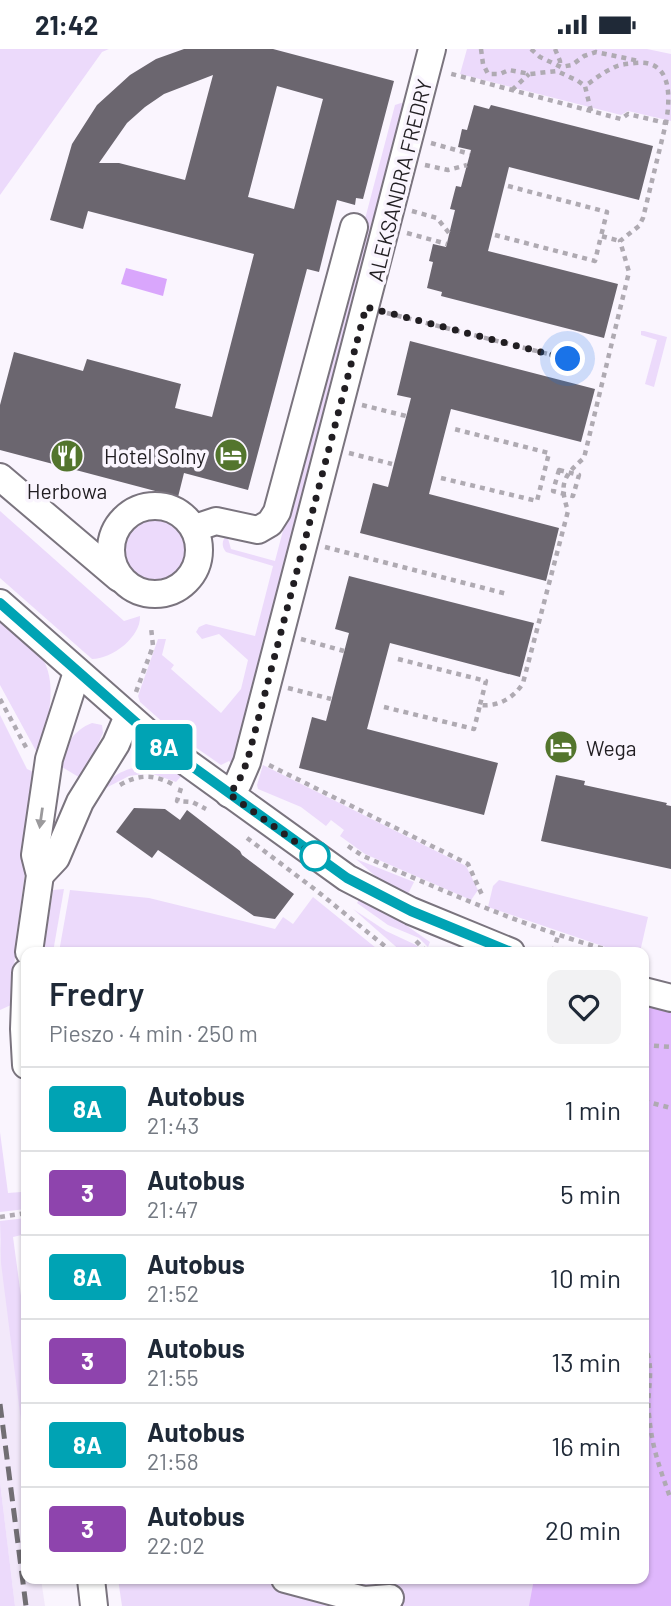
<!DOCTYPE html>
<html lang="pl">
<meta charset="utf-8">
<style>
body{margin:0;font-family:Barlow,sans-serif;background:#f2f2f3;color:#1f2937;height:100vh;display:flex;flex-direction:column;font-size:26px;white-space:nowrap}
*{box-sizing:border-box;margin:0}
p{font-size:23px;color:#747a83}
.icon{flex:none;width:38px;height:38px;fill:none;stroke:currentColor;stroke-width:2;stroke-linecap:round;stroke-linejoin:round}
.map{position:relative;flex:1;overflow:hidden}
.details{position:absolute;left:21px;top:898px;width:628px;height:637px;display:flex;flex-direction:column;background:#fff;border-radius:14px;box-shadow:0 2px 5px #0004}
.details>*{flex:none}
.badge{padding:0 14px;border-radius:5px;font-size:24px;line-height:46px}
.you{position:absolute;width:35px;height:35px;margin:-18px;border:5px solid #fff;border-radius:50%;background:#1a73e8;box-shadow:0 0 0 10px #1a73e833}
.map>.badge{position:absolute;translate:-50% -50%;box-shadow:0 0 0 4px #fff}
.round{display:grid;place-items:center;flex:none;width:74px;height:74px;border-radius:14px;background:#f2f2f3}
.overview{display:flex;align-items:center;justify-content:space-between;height:119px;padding:0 28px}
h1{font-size:33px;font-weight:600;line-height:52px}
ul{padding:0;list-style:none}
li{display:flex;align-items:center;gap:21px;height:84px;padding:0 28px;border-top:2px solid #e0e1e3}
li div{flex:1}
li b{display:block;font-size:26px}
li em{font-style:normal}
li .badge{min-width:77px;font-weight:700;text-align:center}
.status{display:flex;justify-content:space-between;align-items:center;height:49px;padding:0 35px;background:#fff;direction:ltr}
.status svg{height:19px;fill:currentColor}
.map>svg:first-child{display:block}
</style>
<div class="status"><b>21:42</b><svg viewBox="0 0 49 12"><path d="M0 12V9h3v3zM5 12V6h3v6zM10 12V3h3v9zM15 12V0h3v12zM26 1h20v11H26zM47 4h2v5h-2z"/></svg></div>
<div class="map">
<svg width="671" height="1557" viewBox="0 0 671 1557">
<rect width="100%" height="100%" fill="#faf5fe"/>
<path fill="#f2e8fa" d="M0 1191 26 1412V1530H41L45 1557H15L8 1500 0 1433Z"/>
<g fill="#ecdafb">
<path d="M0 0H109L102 3 0 146Z"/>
<path d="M467 0H647L671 5V72L628 62 621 66 460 25Z"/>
<path d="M401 54 408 56 234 717 229 712 221 716 175 684 140 653 138 647 158 590H166L162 606 174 616 171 620 221 664 241 640 248 611 219 585 202 590 196 583 199 578 206 575 255 587 273 517 226 503C221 497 222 491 227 486L231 500 275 512 395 56Z"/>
<path d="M644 282 667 288 654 338 645 335 657 291 641 286V282Z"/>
<path d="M0 462 124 572 140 567C141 588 112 610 92 610L0 529Z"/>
<circle cx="157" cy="501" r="35"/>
<path d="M0 567C13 579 28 591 39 605 61 631 46 676 41 706L36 702 0 636Z"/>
<path d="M0 666 27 720 38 725 17 884 11 956 0 961Z"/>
<path d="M92 674 102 676 103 684 82 730 57 715C65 698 73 681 92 674Z"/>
<path d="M153 716 176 722 182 726 176 733 150 724 129 727 102 741C114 722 131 718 153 716Z"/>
<path d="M263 716 466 817 478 841 471 851 365 805 340 787 344 781 331 771 326 777 301 758 258 740 257 736Z"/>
<path d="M356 810 414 833 409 843 406 846 391 841Z"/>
<path d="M499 831 648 868 640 903H620L488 858 493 837Z"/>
<path d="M64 840 53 903H43L53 841Z"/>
<path d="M70 841 149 849 275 880 283 868 293 875 313 848 381 903H59Z"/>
<path d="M360 849 383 860 430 893 428 898 419 889 388 876 357 854Z"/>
<path d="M353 860 386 882 416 896 423 903H402Z"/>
<path d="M0 1083 8 1144 21 1143 26 1146V1160L0 1163Z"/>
<path d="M26 1169V1185L13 1188 23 1262H26V1412L1 1214 0 1172Z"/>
<path d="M0 1433 15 1557H0Z"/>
<path d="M118 1530H538L533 1557H122Z"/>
</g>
<path fill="#dfb7fc" d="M644 953 671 960V1557H529L534 1530H644Z"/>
<path fill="#d9a6fc" d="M126 219 167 230 163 247 121 235Z"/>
<g fill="#6b666f" fill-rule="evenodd">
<path d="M184 0H273L394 32 363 150 356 149 355 156 337 151 319 223 307 220 248 441 184 424 178 448 0 401V356L14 303 83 322 87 310 181 335 175 359 212 368 254 205 88 162 83 180 50 171 72 95 97 56 130 26 156 10ZM213 26 185 131 119 114H99L127 74 145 58 164 45ZM277 37 323 50 294 160 248 148Z"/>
<path d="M474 56 489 60 491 56 653 97 639 151 509 118 488 202 618 235 604 289 441 247 442 243 427 239 433 213 429 212 433 195 446 198 455 161 450 160 456 137 461 138 471 101 458 98 462 80 467 81Z"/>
<path d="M410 292 595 340 581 393 451 360 429 445 559 479 546 532 360 484 373 434 388 438 411 349 397 346Z"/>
<path d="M349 527 534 574 520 628 390 594 367 680 498 714 484 766 299 719 312 668 326 672 349 584 335 580Z"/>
<path d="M556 726 585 732 584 736 667 754 666 756 671 757V820L541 792Z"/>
<path d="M134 759 165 760 180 771 187 761 240 802 242 806 294 845 275 870 254 867 158 801 152 809 116 783Z"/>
</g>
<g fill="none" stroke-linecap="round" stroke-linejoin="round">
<defs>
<g id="minor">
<path d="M0 428 119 529"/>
<circle cx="155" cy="501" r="44"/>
<path d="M195 479 216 472 258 481 270 474 277 463 354 178"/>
<path d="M0 554 157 692 347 829 411 862 511 903"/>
<path d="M229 745 238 734 247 713 432 0"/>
<path d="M40 826 56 809 80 753 116 695 128 667"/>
<path d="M29 903 40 826 35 806 49 710 77 623"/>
<path d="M26 924 24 980 26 1016"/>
<path d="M644 942 671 949"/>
<path d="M91 1530 94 1557"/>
<path d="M285 1530 364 1551 390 1549"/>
</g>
</defs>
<use href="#minor" stroke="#7a747e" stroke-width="30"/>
<g stroke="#afaab2" stroke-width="4.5" stroke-dasharray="5 5" stroke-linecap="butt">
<path d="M481 0 483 15 488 25H500L509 21 530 25 557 22 578 32 585 37"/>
<path d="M531 0 540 8 561 18 572 16 584 7 596 3 639 12"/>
<path d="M555 0 560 12V19"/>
<path d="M512 41 529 25"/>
<path d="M591 62 585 37C594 31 603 23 613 19 620 15 627 15 635 14 671 10 671 45 666 74"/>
<path d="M431 94 470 105"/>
<path d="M425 116 448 121 467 116"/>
<path d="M508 137 607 163 601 187"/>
<path d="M412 162 437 169 449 184"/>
<path d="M407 184 447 195"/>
<path d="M495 186 595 212 601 187 620 192"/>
<path d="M387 264 568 310"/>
<path d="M362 356 406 367"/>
<path d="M349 404 392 415"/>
<path d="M559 421 579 426 573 447 553 442Z"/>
<path d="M441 429 537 452 549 404 454 380"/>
<path d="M325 498 507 545"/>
<path d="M301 590 344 602"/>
<path d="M398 610 486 632 480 656"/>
<path d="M288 639 331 650"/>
<path d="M136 643 153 597 151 578"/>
<path d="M0 650 28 702"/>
<path d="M384 658 474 680 480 656C498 658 514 649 523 634L568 462C559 435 563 427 584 409L629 223 620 192 639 177 643 169 666 74 628 65 621 70 448 24"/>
<path d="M269 716 468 815 483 848"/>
<path d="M120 736C139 725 154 725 174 736"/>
<path d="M181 739 177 752 192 753 206 760"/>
<path d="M247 789 317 842 392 903"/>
<path d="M348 797 363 807C446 843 527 879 615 903"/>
<path d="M416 892 427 903"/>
<path d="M553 903 558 887"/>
<path d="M644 996 671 998"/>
<path d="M644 1052 671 1059"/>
<path d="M0 1168 26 1164"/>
<path d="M644 1295C656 1321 646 1339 649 1366 652 1399 660 1420 671 1451"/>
</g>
<use href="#minor" stroke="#fff" stroke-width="26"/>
<path stroke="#716e73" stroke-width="5" stroke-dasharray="14 7" stroke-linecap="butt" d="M0 1355 26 1557"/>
</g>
<defs><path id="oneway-solid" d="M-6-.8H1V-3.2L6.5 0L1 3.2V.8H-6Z" transform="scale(1.75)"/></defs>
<use fill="#9b9a9c" href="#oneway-solid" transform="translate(41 769) rotate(98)"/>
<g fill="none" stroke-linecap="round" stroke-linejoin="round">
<defs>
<path id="line" d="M0 554 157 692 347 829 411 862 511 903"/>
</defs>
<use href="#line" stroke="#fff" stroke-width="16"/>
<use href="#line" stroke="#00a3b4" stroke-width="10"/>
<path stroke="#211e22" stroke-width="7" stroke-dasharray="0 12.6" d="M315 807 229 745 238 734 247 713 366 258 568 310"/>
</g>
<defs>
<symbol id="hotel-disc" viewBox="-11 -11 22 22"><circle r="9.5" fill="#53752d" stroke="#faf5fe"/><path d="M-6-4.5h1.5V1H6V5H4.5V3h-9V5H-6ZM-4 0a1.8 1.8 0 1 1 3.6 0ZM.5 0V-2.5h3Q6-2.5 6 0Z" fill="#fff"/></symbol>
<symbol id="restaurant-disc" viewBox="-11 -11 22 22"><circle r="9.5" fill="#53752d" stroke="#faf5fe"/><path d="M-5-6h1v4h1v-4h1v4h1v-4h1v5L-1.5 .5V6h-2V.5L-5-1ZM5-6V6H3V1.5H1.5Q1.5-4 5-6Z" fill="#fff"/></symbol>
</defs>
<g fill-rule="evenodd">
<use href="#hotel-disc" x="212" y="387" width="38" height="38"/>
<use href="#restaurant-disc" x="48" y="388" width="38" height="38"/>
<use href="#hotel-disc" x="542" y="679" width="38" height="38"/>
</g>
<circle fill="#fff" stroke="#00a3b4" stroke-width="3.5" cx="315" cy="807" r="14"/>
<g text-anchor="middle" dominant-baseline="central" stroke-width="7" stroke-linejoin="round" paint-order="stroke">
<g font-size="21" fill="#211e22" stroke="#faf5fe">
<text transform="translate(399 131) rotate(-76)">ALEKSANDRA FREDRY</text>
</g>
<g font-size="21" fill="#211e22" stroke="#faf5fe" text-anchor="end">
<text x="206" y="406">Hotel Solny</text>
<text x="67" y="441" text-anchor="middle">Herbowa</text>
<text x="586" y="698" text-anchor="start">Wega</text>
</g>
</g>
</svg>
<div class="you" style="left:568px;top:310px"></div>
<b class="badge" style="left:164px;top:698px;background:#00a3b4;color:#fff">8A</b>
<section class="details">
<div class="overview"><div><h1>Fredry</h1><p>Pieszo · 4 min · 250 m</p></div><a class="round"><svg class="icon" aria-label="heart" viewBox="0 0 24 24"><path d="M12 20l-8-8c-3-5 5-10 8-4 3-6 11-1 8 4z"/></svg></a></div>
<ul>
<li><span class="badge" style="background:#00a3b4;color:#fff">8A</span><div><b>Autobus</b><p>21:43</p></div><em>1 min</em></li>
<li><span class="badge" style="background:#8e44ad;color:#fff">3</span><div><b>Autobus</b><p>21:47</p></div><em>5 min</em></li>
<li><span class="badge" style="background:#00a3b4;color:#fff">8A</span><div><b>Autobus</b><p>21:52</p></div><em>10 min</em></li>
<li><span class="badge" style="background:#8e44ad;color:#fff">3</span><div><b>Autobus</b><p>21:55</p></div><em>13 min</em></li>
<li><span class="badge" style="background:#00a3b4;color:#fff">8A</span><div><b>Autobus</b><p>21:58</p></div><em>16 min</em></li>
<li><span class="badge" style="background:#8e44ad;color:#fff">3</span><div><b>Autobus</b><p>22:02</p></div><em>20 min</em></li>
</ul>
</section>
</div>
